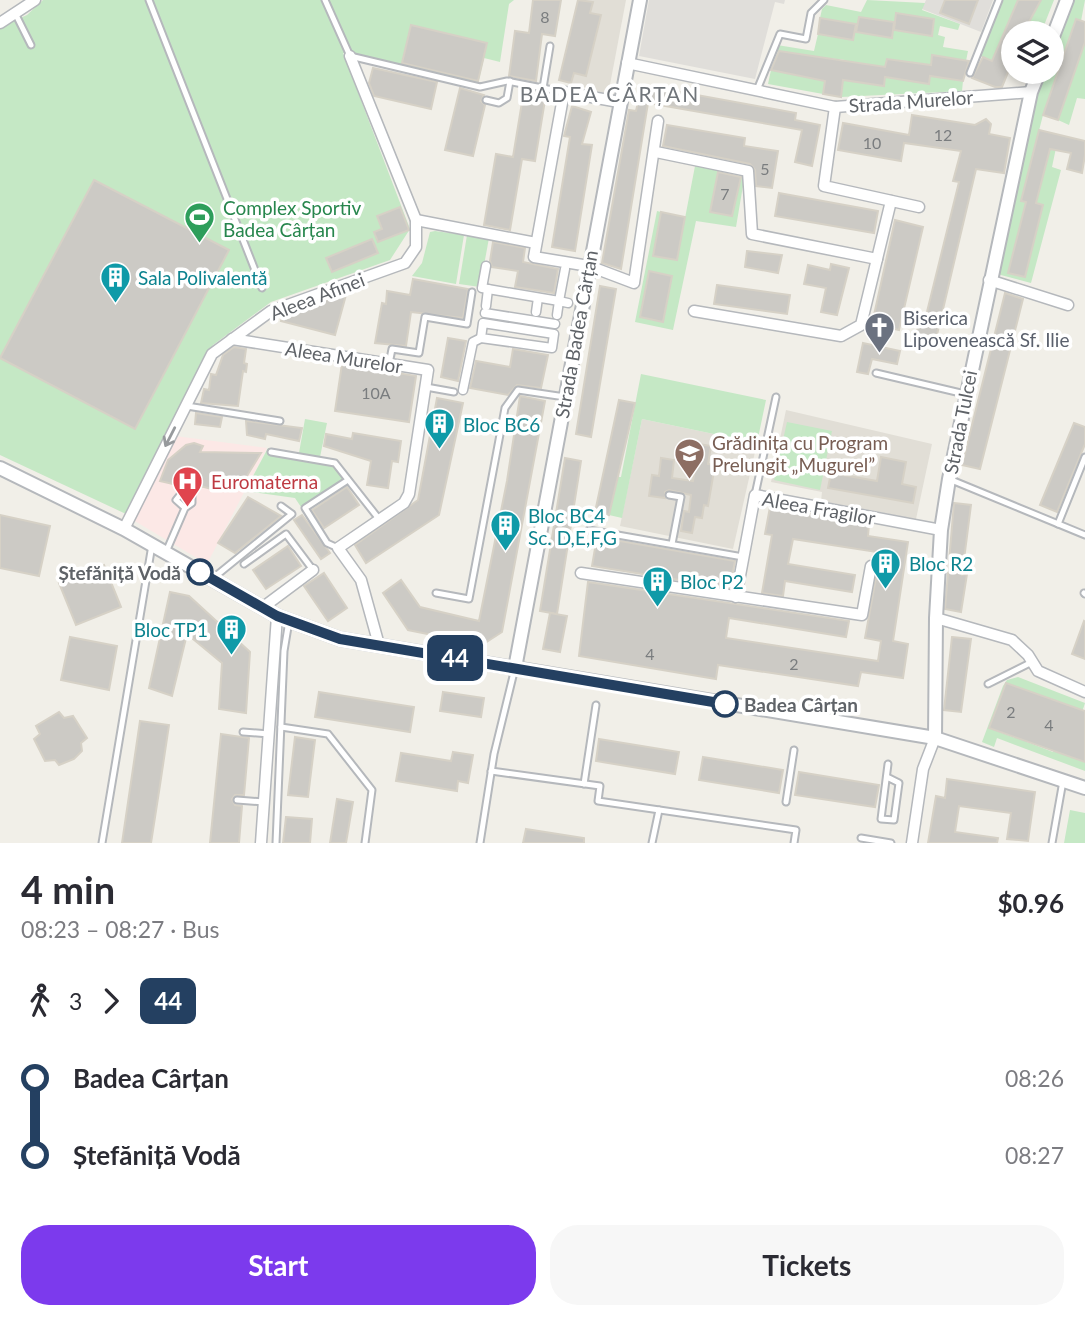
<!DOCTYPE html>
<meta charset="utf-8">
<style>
body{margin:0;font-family:Lato,sans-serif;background:#f7f7f7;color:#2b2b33;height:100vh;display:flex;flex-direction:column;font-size:26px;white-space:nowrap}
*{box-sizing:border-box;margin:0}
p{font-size:23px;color:#7c7c81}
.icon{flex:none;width:38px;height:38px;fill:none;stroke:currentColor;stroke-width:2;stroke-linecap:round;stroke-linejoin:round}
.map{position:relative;height:843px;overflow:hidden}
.side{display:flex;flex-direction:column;background:#fff;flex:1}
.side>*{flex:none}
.badge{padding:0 14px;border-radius:10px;font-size:24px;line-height:46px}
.tools{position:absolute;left:1001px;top:21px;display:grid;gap:14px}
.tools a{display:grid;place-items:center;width:63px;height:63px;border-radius:50%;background:#fff;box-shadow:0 4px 10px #0003;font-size:35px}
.map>.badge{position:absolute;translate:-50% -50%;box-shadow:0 0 0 4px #fff}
.legs{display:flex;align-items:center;gap:10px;height:77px;padding:0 21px;font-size:23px}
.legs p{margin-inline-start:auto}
.overview{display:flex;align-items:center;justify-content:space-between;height:119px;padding:0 21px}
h1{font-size:38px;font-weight:700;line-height:52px}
.primary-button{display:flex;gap:14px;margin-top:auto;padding:14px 21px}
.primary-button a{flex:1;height:80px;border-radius:28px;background:#7c3aed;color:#fff;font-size:28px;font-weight:700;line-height:80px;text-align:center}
.primary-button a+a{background:#f7f7f7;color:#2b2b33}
ul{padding:0 21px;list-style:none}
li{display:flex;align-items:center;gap:24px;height:77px;font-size:26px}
li i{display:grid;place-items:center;width:10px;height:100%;margin:0 9px;background:currentColor}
li i::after{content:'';width:18px;height:18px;margin:-9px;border:5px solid;border-radius:50%;background:#fff}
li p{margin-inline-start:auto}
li:first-child i{background:linear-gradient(#0000 50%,currentColor 0)}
li:last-child i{background:linear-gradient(currentColor 50%,#0000 0)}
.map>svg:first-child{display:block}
</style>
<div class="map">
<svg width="1085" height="843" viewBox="0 0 1085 843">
<rect width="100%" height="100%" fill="#f1efe8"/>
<g fill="#e0deda">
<path d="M649 0H785L784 4 775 2 755 79 639 56Z"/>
<path d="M926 0H993L981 32 922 9Z"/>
</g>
<g fill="#e1ded6">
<path d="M579 0H626L609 90 604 93 559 80Z"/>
<path d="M786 410 932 444 916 519 821 501 822 492 771 482Z"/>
<path d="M642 419 757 443 733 549 620 526Z"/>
</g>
<path fill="#fce8e6" d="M175 436 267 448 207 564 133 520Z"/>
<g fill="#c5e8c5" fill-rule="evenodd">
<path d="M43 0H514L509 4 500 62 484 58 478 84 343 53 410 229 390 260 271 302 213 345 126 514 0 455V27L27 15Z"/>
<path d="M867 0 925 3 922 10 960 24 958 30 940 26 938 35 945 37 943 47 968 51 966 61 932 56 931 65 887 59 885 67 855 62 884 86 885 77 929 84 930 76 963 81 962 91 841 97 845 60 828 58 823 94 768 84 771 70 815 79 819 59 774 51 777 45 814 51 818 34 853 39 855 31 891 37 893 30 932 35 934 19 896 14 895 22 859 17 858 25 820 18 822 9 826 5 861 12Z"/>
<path d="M1003 0H1018L992 61 980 56Z"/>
<path d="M1041 0H1054L1041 33H1023Z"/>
<path d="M1072 0H1085L1081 21 1076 19 1043 115 1021 201 1026 202 1008 273 1025 277 1036 203 1050 147 1056 148 1052 167 1061 170 1031 283 997 274 1037 91 1045 72H1052V53Z"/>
<path d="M1085 42V99L1077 98 1069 125 1058 120Z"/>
<path d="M695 166 719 169 710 212 731 216 740 173 745 174 736 227 696 221 673 330 635 322 657 211 661 212 653 256 677 260ZM649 272 672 276 663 322 640 317Z"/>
<path d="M435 231 464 235 456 284 412 276 422 263 430 232Z"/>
<path d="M467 235 489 238 480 287 459 284Z"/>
<path d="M641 374 766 400 757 443 642 419 622 518 609 515 617 477H621Z"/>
<path d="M305 419 327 423 319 462 334 465 344 480 301 507 295 498 245 491 268 448 299 453Z"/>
<path d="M787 422 832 431 820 490 774 480Z"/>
<path d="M1018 677 1085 703 1068 755 1085 762V771L997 738 994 747 982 742 1003 686 1007 680ZM1006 683 1033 694 1015 738 989 728ZM1044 696 1071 706 1053 752 1027 742Z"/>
<path d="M1070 810 1085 813V843H1064Z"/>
</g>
<g fill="#cccac5" stroke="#d6d1c6" stroke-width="2">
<path d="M533 0H561L555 36 542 34 536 81 509 76 515 31 529 33Z"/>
<path d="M578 0 593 2 590 13 601 15 586 76 574 73 571 83 559 80Z"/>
<path d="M945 0H978L969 24 940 13Z"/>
<path d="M1018 0H1041L1023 33H1013V60L1002 87H995L972 78 983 57 992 61Z"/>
<path d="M896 13 934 19 932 36 894 30Z"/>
<path d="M859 17 894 22 892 38 856 32Z"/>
<path d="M820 18 856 24 853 40 818 34Z"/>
<path d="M1076 19 1085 22V42L1058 120 1043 115Z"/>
<path d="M411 25 487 43 478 81 402 63Z"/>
<path d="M779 51 885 67 887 59 931 65 932 55 969 61 963 81 930 76 929 84 885 77 884 86 843 80 841 97 823 94 825 81 771 70Z"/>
<path d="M373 68 437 82 431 109 374 96 369 83Z"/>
<path d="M642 85 796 113 795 120 820 125 812 166 795 162 802 130 648 103 621 269 602 263 629 110 636 111Z"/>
<path d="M460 88 484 95 481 101 485 105 473 156 445 150Z"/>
<path d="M524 90 546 94 535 161 522 159 510 230 484 225 496 154 513 157Z"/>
<path d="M572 106 591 112 582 144 592 145 575 251 552 247 570 137 564 136Z"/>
<path d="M912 115 975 125 986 119 991 124 989 134 1010 138 1004 173 976 169 936 339 916 335 919 322 924 324 959 182 953 181 961 151 904 143 901 161 838 150 843 123 909 135Z"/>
<path d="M667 125 745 138 744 146 778 151 772 188 756 186 755 170 750 164 663 146Z"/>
<path d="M1039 130 1085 141V155L1082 173 1067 169 1071 153 1050 149 1036 203 1043 205 1025 277 1008 273 1026 202 1021 201Z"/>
<path d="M718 172 741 177 732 216 710 212Z"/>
<path d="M94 180 229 250 135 429 0 358Z"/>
<path d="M779 193 878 211 874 233 775 216Z"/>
<path d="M400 207 409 230 378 242 374 232 382 229 377 216Z"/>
<path d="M661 212 685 217 677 260 653 256Z"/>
<path d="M895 220 923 227 899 330 872 324Z"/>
<path d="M372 239 378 253 332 272 326 258Z"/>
<path d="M493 242 525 248 523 262 558 269 554 293 515 287 518 271 492 267 490 261Z"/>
<path d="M747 251 782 255 778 273 745 267Z"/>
<path d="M831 264 849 268 837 315 821 312 826 288 804 284 808 265 830 270Z"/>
<path d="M649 271 672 276 663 322 640 317Z"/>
<path d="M413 279 468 289 463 318 411 312 406 346 375 343 382 303 386 304 387 291 410 295Z"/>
<path d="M717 285 790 295 787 314 714 304Z"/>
<path d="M600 286 616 289 591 437 576 434Z"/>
<path d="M1005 293 1023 299 980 469 962 465Z"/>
<path d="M341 294 346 295 335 335 281 321 283 315Z"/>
<path d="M448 338 466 341 458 381 441 377Z"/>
<path d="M863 343 900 351 897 364 872 359 868 374 857 372Z"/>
<path d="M234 347 246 349 244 363 247 364 246 372 243 371 238 406 201 403 204 389 209 390 211 374 216 375 223 355Z"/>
<path d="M513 349 548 355 541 388 517 385 508 395 470 388 476 361 510 367Z"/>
<path d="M342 364 416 376 409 422 335 411Z"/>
<path d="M520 396 545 401 502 632 482 645 408 630 383 593 401 580 420 607 479 621 507 481Z"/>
<path d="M437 398 463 403 439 515 366 563 355 545 418 500Z"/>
<path d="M619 400 635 403 609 515 595 512Z"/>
<path d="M196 413 222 417 220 427 195 424Z"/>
<path d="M246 421 302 428 299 441 266 434 265 439 247 435Z"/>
<path d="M1074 423 1085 427V444L1057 512 1040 505Z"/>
<path d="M353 433 401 441 398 462 392 461 388 488 367 485 371 461 324 446 326 434 352 439Z"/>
<path d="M194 443 203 446 200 452 261 453 242 484 238 482 234 489 217 480 212 489 181 481 177 485 160 481 168 460 186 445Z"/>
<path d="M699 444 711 446 708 464 715 465 708 506 704 505 702 518 695 517 692 533 681 531 684 511 689 512 691 495 669 490 665 492V498L649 496 652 475 659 476 661 458 674 460 672 478 693 481Z"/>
<path d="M881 457 906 462 902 484 916 487 913 503 828 488 831 473 877 481Z"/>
<path d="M565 458 581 461 557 614 540 611Z"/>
<path d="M347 487 359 505 324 528 312 510Z"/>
<path d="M248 497 281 516 235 553 218 543Z"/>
<path d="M954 503 971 505 962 575 967 574 961 612 945 609Z"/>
<path d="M770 507 869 524 868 536 908 542 893 641 908 644 903 678 861 672 858 686 718 665 716 679 579 656 588 582 849 621 846 637 729 618 726 638 878 661 881 641 865 638 878 567 877 552 793 539 788 564 855 575 852 592 785 581 783 596 762 593 772 535 765 534Z"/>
<path d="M0 515 50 526 39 576 0 568Z"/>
<path d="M302 515 330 553 321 559 294 520Z"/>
<path d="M597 537 735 561 730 588 592 566Z"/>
<path d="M288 546 301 566 266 589 253 570Z"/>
<path d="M104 565 121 607 76 625 59 583Z"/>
<path d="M324 573 347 608 328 621 304 586Z"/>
<path d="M170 592 189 596 250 652 246 713 219 709 222 663 187 634 172 696 149 688Z"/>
<path d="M550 613 567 616 560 652 543 649Z"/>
<path d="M1084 621 1085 622V659L1072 654Z"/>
<path d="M70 637 117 646 109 690 61 680Z"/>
<path d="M952 637 971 639 961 712 944 710Z"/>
<path d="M1006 683 1085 711V762L989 728Z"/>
<path d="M319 692 414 707 410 732 315 717Z"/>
<path d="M443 692 484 698 481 717 440 711Z"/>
<path d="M59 712 64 718 73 716 87 738 81 743 82 751 74 759 59 765 55 760 45 761 34 739 40 734 36 726Z"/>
<path d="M140 721 169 725 160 785 151 843H122Z"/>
<path d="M221 734 249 738 244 795H235L232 799 235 805 242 806 239 843H210Z"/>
<path d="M295 737 315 740 308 797 288 795Z"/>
<path d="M599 739 679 752 675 774 596 761Z"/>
<path d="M453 752 473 755 468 783 458 781 457 791 396 781 401 753 451 761Z"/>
<path d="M703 757 783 770 779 793 699 780Z"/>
<path d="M799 772 879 785 875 807 795 795Z"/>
<path d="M947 779 1035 792 1028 841 1007 839 1011 813 959 806 955 832 998 838 997 843H928L936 796 945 798Z"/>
<path d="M337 799 353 802 346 843H330Z"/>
<path d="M286 817 312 819 310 843H283Z"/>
<path d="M526 829 584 838V843H523Z"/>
</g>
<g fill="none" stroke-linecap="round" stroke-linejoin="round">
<defs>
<g id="service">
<path d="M149 0 262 288"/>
<path d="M325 0 350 56 480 87 507 81 563 92"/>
<path d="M16 15 31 45"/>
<path d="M970 73 999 0"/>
<path d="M543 88 550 46"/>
<path d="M757 90 780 34 806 39 811 13 824 0"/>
<path d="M486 100 499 103 507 98 510 81"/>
<path d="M389 364 392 349 419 353 425 317 467 324 472 292"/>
<path d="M876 373 965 394"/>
<path d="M426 387 454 392"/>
<path d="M187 406 280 421"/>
<path d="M271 452 335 463 379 519"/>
<path d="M949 479 1085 535"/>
<path d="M669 495 681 497 672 544"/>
<path d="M755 495 776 397"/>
<path d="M1058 524 1085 457"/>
<path d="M589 530 743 557"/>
<path d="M338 548 327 543 305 508 348 480"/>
<path d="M166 552 185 508 192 503V495L184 490 176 500 185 508"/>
<path d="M244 564 286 534 313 570"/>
<path d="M212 579 292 514 281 506"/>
<path d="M436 593 469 599 505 408 518 390 565 397"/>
<path d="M1084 593 1085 594"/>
<path d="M988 684 1030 663"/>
<path d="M281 727 328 734 372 790 365 843"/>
<path d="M243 732 269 734"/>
<path d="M491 771 600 786 598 801 796 830 794 843"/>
<path d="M887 777 899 783 894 820 881 819 888 764"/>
<path d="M584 784 596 705"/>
<path d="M237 800 264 802"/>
<path d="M786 802 794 750"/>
<path d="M861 838 891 843"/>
<path d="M102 843 152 545"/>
<path d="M276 843 284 651 289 621"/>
<path d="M480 843 494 754 515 668"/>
<path d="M652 843 659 810"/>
<path d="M1052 843 1063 781"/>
</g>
<g id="pedestrian">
<path d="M486 266 482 288 559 301 565 269"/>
<path d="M486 306 488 289"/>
<path d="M536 312 538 298"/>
<path d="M485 313 555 324"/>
<path d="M557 315 559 301 568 303"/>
<path d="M483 323 554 334 552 348 481 338Z"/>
<path d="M463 390 473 342 481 338"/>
</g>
<g id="minor">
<path d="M0 23 35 0"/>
<path d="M627 63 835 107 1031 92"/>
<path d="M619 102 564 92 534 257 589 266 634 283 658 121"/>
<path d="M835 107 824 186 919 207"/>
<path d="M656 152 748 171 752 234 877 259"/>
<path d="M416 220 536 243"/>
<path d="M989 280 1068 305"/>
<path d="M694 311 841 336 861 325 891 201"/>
<path d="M232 339 428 370 409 494 404 503 338 548 361 580 379 645"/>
<path d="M124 529 212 354 271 311 405 263 416 247V220L350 56"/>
<path d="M581 573 862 615 871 566"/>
<path d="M736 597 755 495 941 530"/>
<path d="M262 608 313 570"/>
<path d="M936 618 1012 640 1028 655 1038 671 1085 692"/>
<path d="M261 843 277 616"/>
<path d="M912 843 923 769 935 738"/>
</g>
<g id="tertiary">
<path d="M1052 39 1067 0"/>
<path d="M0 468 124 529 277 616 340 639 935 738 1085 788"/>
<path d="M515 668 640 0"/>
<path d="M935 738 936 618 941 530 949 479 1031 92 1039 72"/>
</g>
</defs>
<use href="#service" stroke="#b5b8bc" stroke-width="9"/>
<use href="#pedestrian" stroke="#b5b8bc" stroke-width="11"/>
<use href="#minor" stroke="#b5b8bc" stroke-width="13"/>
<use href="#tertiary" stroke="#b5b8bc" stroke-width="16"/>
<use href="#service" stroke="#fff" stroke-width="5"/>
<use href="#pedestrian" stroke="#fff" stroke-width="8"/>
<use href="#minor" stroke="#fff" stroke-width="10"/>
<use href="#tertiary" stroke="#fff" stroke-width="12"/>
</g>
<defs><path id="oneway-shaft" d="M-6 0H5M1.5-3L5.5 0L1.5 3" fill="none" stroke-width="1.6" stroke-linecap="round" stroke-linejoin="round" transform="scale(1.75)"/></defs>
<use stroke="#979a9d" href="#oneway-shaft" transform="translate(170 437) rotate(117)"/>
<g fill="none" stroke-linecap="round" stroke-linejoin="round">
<defs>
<path id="line-1" d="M200 572 277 616 340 639 725 704"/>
</defs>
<use href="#line-1" stroke="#fff" stroke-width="16"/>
<use href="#line-1" stroke="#244061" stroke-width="10"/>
</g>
<defs>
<symbol id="stadium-pin" viewBox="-11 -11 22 30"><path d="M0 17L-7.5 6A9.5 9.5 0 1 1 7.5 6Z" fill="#2e9e5b" stroke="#fff"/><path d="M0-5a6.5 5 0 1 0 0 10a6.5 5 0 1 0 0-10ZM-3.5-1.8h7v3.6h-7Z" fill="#fff"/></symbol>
<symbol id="building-pin" viewBox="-11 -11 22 30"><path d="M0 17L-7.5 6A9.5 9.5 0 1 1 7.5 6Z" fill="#0f9aa8" stroke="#fff"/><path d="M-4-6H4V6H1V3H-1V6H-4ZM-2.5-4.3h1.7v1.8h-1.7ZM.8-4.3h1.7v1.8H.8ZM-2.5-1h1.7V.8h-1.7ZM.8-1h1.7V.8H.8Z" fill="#fff"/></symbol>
<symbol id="church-pin" viewBox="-11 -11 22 30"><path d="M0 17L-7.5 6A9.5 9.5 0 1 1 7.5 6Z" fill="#6b7280" stroke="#fff"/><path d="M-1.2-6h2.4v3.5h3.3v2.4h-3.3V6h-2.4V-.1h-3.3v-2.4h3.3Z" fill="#fff"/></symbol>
<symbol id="school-pin" viewBox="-11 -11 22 30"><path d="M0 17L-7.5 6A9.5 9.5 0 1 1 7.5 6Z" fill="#8d6e63" stroke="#fff"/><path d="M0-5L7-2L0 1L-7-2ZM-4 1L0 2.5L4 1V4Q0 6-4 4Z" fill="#fff"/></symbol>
<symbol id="hospital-pin" viewBox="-11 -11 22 30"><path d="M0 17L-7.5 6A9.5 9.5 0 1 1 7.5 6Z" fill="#e0444e" stroke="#fff"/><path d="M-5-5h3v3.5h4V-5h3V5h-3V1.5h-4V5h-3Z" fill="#fff"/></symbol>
</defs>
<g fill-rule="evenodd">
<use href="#stadium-pin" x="182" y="200" width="35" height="47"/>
<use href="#building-pin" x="98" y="260" width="35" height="47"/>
<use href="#church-pin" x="862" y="310" width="35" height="47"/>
<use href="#building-pin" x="422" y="406" width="35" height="47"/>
<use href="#school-pin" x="672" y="436" width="35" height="47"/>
<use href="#hospital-pin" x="170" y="464" width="35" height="47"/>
<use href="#building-pin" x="488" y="508" width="35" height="47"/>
<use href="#building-pin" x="868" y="546" width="35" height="47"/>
<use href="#building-pin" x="640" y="564" width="35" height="47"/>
<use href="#building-pin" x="214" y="612" width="35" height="47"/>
</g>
<g fill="#fff" stroke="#244061" stroke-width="3.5">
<circle cx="200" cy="572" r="12"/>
<circle cx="725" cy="704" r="12"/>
</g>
<g text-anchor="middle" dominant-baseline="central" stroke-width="7" stroke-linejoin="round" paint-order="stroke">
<g font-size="16" fill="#7a7d7f">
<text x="545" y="16">8</text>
<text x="943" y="134">12</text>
<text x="872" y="142">10</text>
<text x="765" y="168">5</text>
<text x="725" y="193">7</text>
<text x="376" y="392">10A</text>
<text x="650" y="653">4</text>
<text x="794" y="663">2</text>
<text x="1011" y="711">2</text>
<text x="1049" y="724">4</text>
</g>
<g font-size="19" fill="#5f6368" stroke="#fff">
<text transform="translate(911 101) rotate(-4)">Strada Murelor</text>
<text transform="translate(317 296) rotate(-21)">Aleea Afinei</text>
<text transform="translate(576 334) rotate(-80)">Strada Badea Cârțan</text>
<text transform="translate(344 357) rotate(9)">Aleea Murelor</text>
<text transform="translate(960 422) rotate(-79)">Strada Tulcei</text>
<text transform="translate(819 508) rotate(10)">Aleea Fragilor</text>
</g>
<g font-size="19" fill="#27864d" stroke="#fff" text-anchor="start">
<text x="223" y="207">Complex Sportiv<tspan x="223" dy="22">Badea Cârțan</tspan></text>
</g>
<g font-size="19" fill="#0d838f" stroke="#fff" text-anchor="start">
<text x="138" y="277">Sala Polivalentă</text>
<text x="463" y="424">Bloc BC6</text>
<text x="528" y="515">Bloc BC4<tspan x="528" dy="22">Sc. D,E,F,G</tspan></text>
<text x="909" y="563">Bloc R2</text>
<text x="680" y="581">Bloc P2</text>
<text x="208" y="629" text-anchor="end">Bloc TP1</text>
</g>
<g font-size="19" fill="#5b616d" stroke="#fff" text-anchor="start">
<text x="903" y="317">Biserica<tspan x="903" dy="22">Lipovenească Sf. Ilie</tspan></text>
</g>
<g font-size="19" fill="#785e54" stroke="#fff" text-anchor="start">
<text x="712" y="442">Grădinița cu Program<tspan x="712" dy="22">Prelungit „Mugurel”</tspan></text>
</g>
<g font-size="19" fill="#be3a42" stroke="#fff" text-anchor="start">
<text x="211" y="481">Euromaterna</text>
</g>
<g font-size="19" font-weight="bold" fill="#5f6368" stroke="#fff" text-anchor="end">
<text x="181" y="572">Ștefăniță Vodă</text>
<text x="744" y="704" text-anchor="start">Badea Cârțan</text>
</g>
<g font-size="21" letter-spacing="2" fill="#70757a" stroke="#fff">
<text x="610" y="93">BADEA CÂRȚAN</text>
</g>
</g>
</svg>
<div class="tools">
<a><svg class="icon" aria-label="layers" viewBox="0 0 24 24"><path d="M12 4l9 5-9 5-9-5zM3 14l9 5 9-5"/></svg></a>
</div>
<b class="badge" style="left:455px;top:658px;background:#244061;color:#fff">44</b>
</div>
<section class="side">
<div class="overview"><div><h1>4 min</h1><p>08:23 – 08:27 · Bus</p></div><b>$0.96</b></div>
<div class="legs"><svg class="icon" aria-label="walk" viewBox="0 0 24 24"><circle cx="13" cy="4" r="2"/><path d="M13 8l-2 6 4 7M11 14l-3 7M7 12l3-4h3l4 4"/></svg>3<svg class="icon" aria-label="forward" viewBox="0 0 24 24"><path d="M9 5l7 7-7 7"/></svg><b class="badge" style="background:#244061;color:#fff">44</b></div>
<ul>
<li><i style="color:#244061"></i><b>Badea Cârțan</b><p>08:26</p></li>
<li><i style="color:#244061"></i><b>Ștefăniță Vodă</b><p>08:27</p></li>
</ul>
<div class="primary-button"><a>Start</a><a>Tickets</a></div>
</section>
